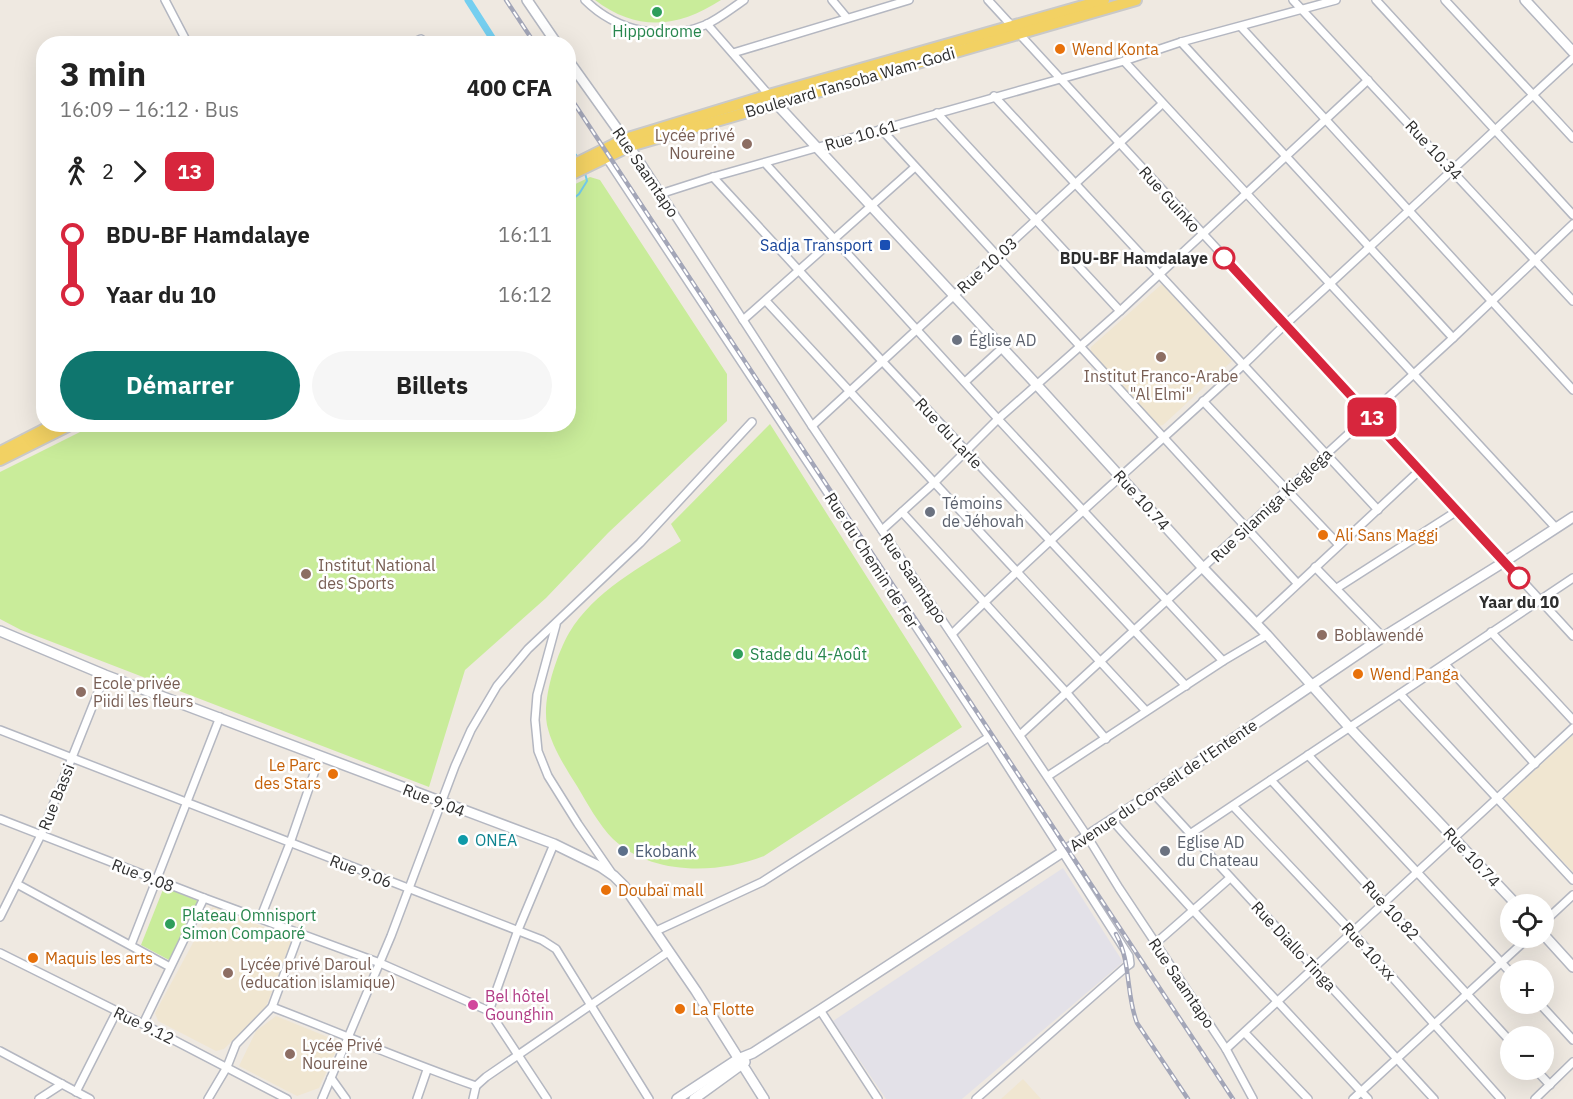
<!DOCTYPE html>
<html lang="fr">
<meta charset="utf-8">
<style>
body{margin:0;font-family:"IBM Plex Sans",sans-serif;background:#f6f6f6;color:#222;height:100vh;display:flex;flex-direction:column;font-size:22px;white-space:nowrap}
*{box-sizing:border-box;margin:0}
p{font-size:20px;color:#767676}
.icon{flex:none;width:33px;height:33px;fill:none;stroke:currentColor;stroke-width:2;stroke-linecap:round;stroke-linejoin:round}
.map{position:relative;flex:1;overflow:hidden}
.sheet{position:absolute;left:36px;top:36px;width:540px;height:396px;display:flex;flex-direction:column;background:#fff;border-radius:24px;box-shadow:0 6px 24px #0002}
.sheet>*{flex:none}
.badge{padding:0 12px;border-radius:9px;font-size:21px;line-height:39px}
.controls{position:absolute;left:1500px;top:894px;display:grid;gap:12px}
.controls a{display:grid;place-items:center;width:54px;height:54px;border-radius:50%;background:#fff;box-shadow:0 6px 24px #0002;font-size:30px}
.map>.badge{position:absolute;translate:-50% -50%;box-shadow:0 0 0 3px #fff}
.legs{display:flex;align-items:center;gap:9px;height:66px;padding:0 24px;font-size:20px}
.legs p{margin-inline-start:auto}
.overview{display:flex;align-items:center;justify-content:space-between;height:102px;padding:0 24px}
h1{font-size:33px;font-weight:700;line-height:45px}
.button{display:flex;gap:12px;margin-top:auto;padding:12px 24px}
.button a{flex:1;height:69px;border-radius:36px;background:#0f766e;color:#fff;font-size:24px;font-weight:700;line-height:69px;text-align:center}
.button a+a{background:#f6f6f6;color:#222}
ul{padding:0 24px;list-style:none}
li{display:flex;align-items:center;gap:21px;height:60px;font-size:22px}
li i{display:grid;place-items:center;width:9px;height:100%;margin:0 8px;background:currentColor}
li i::after{content:'';width:15px;height:15px;margin:-8px;border:4px solid;border-radius:50%;background:#fff}
li p{margin-inline-start:auto}
li:first-child i{background:linear-gradient(#0000 50%,currentColor 0)}
li:last-child i{background:linear-gradient(currentColor 50%,#0000 0)}
.map>svg:first-child{display:block}
</style>
<div class="map">
<svg width="1573" height="1099" viewBox="0 0 1573 1099">
<rect width="100%" height="100%" fill="#efe9e1"/>
<path fill="#e3e1e8" d="M1063 868 1123 962 962 1099H886L833 1021Z"/>
<g fill="#f0e6d1">
<path d="M1162 284 1232 361 1163 425 1158 426 1090 353 1091 347Z"/>
<path d="M1573 735V872L1504 799Z"/>
<path d="M213 906 292 939 266 1007 224 1049 216 1051 158 1021 155 1013Z"/>
<path d="M276 1016 340 1042 319 1088 297 1096 239 1066 256 1031Z"/>
<path d="M1023 1079 1041 1099H1001Z"/>
</g>
<g fill="#c9ec9a">
<path d="M595 0H721C678 28 637 32 595 0Z"/>
<path d="M590 177 600 180 727 374V421L608 533 546 598 465 670 429 787 21 630 0 619V472L94 425 568 424 569 187Z"/>
<path d="M770 424 962 727 764 856C718 874 652 876 613 839 599 825 587 803 577 786 565 767 552 747 547 725 542 699 556 656 569 633 594 591 641 567 681 541L671 524Z"/>
<path d="M164 887 203 903 171 961 141 945Z"/>
</g>
<g fill="none" stroke-linecap="round" stroke-linejoin="round">
<path stroke="#75cff0" stroke-width="2" d="M568 203 579 194 587 181 585 173"/>
<g stroke="#75cff0" stroke-width="7">
<path d="M468 0 496 44"/>
<path d="M568 149 576 159"/>
</g>
<defs>
<g id="street">
<path d="M165 0 188 44"/>
<path d="M585 0C616 31 664 42 705 25 719 19 732 8 744 0"/>
<path d="M832 0 847 18"/>
<path d="M988 0 1573 636"/>
<path d="M1293 0 1573 301"/>
<path d="M1376 0 1573 215"/>
<path d="M1445 0 1573 138"/>
<path d="M707 24 769 95"/>
<path d="M1241 27 1573 390"/>
<path d="M1181 42 1453 338"/>
<path d="M410 44 421 39 426 44"/>
<path d="M733 53 909 0"/>
<path d="M1124 61 1556 528"/>
<path d="M994 96 1378 510"/>
<path d="M937 113 1120 311"/>
<path d="M881 129 1297 583"/>
<path d="M630 146 812 426 1087 836 1119 888 1226 1049 1253 1099"/>
<path d="M606 157 989 737 1129 956 1130 964 1127 966 976 1099"/>
<path d="M765 163 998 419 1223 661"/>
<path d="M713 177 883 362 1186 686"/>
<path d="M660 194 713 177 1124 61 1181 42 1336 0"/>
<path d="M766 301 1146 711"/>
<path d="M743 320 915 167"/>
<path d="M965 382 1002 348"/>
<path d="M1203 401 1339 545"/>
<path d="M812 426 1162 104"/>
<path d="M902 512 1066 692 1106 739"/>
<path d="M882 530 935 482 998 419 1120 311 1368 80"/>
<path d="M1315 567 1383 637"/>
<path d="M1337 588 1457 511"/>
<path d="M1256 623 1420 470"/>
<path d="M556 625 537 695 535 720 538 751 548 776 578 824 611 872"/>
<path d="M1491 632 1573 720"/>
<path d="M952 634C1045 542 1145 456 1241 367 1257 353 1271 337 1287 323 1383 236 1477 146 1573 58"/>
<path d="M1445 664 1535 764"/>
<path d="M1400 694 1573 880"/>
<path d="M0 730 542 940 556 949 649 1099"/>
<path d="M1020 735 1453 338 1573 224"/>
<path d="M1308 755 1510 972"/>
<path d="M1048 776 1223 661 1267 635"/>
<path d="M1271 780 1510 1041"/>
<path d="M1153 793 1434 1099"/>
<path d="M1233 806 1352 932 1501 1099"/>
<path d="M0 819 204 898 380 963 489 1011 547 1099"/>
<path d="M1112 820C1195 915 1282 1006 1368 1099"/>
<path d="M1190 834 1573 578"/>
<path d="M17 884 170 967"/>
<path d="M0 917 41 835 105 675"/>
<path d="M260 919 290 843 320 756"/>
<path d="M1544 922 1573 895"/>
<path d="M656 931 762 882 989 737"/>
<path d="M1156 943 1230 878"/>
<path d="M131 945 220 717"/>
<path d="M0 953 143 1024 287 1099"/>
<path d="M1540 1004 1573 1040"/>
<path d="M272 1007C340 1033 407 1062 476 1086"/>
<path d="M820 1010 878 1099"/>
<path d="M489 1011 518 930 554 844"/>
<path d="M143 1024 204 898"/>
<path d="M1245 1033 1308 1099"/>
<path d="M1226 1049 1573 728"/>
<path d="M0 1051 90 1099"/>
<path d="M1536 1070 1550 1085"/>
<path d="M331 1078 346 1099"/>
<path d="M76 1092 117 1011"/>
<path d="M39 1099 62 1084"/>
<path d="M208 1099 227 1067 236 1044 272 1007 299 934"/>
<path d="M322 1099 391 936 455 766 471 730 497 686 528 649 640 543 752 422"/>
<path d="M417 1099 427 1070"/>
<path d="M473 1099 476 1086 486 1077 668 952"/>
<path d="M1353 1099 1528 938"/>
<path d="M1535 1099 1573 1062"/>
</g>
<g id="secondary">
<path d="M527 0 557 44"/>
<path d="M1525 0 1573 52"/>
<path d="M568 60 628 144"/>
<path d="M772 99 1036 384 1203 568 1267 635 1349 727 1516 904"/>
<path d="M0 631 105 675 554 844 601 867 614 876 624 886 696 991 764 1099"/>
<path d="M1544 935 1573 967"/>
<path d="M677 1099 738 1059 753 1053 820 1010 1153 793 1383 637 1504 562 1573 517"/>
<path d="M694 1099 745 1062"/>
</g>
<g id="primary">
<path d="M577 163 625 139 769 95 1104 0"/>
<path d="M568 176 630 146 1136 0"/>
<path d="M0 452 55 424"/>
<path d="M0 460 72 424"/>
</g>
</defs>
<use href="#street" stroke="#b4b7c1" stroke-width="10"/>
<use href="#secondary" stroke="#b4b7c1" stroke-width="12"/>
<use href="#primary" stroke="#c9c9c9" stroke-width="14"/>
<use href="#street" stroke="#fff" stroke-width="7"/>
<use href="#secondary" stroke="#fff" stroke-width="9"/>
<use href="#primary" stroke="#f2d163" stroke-width="10"/>
<defs>
<g id="rail">
<path d="M506 0 535 44"/>
<path d="M568 94 1233 1099"/>
<path d="M1116 934C1131 961 1126 995 1137 1023L1188 1099"/>
</g>
</defs>
<use href="#rail" stroke="#a3a6b8" stroke-width="4.5"/>
<use href="#rail" stroke="#fff" stroke-width="2" stroke-dasharray="7" stroke-linecap="butt"/>
</g>
<g fill="none" stroke-linecap="round" stroke-linejoin="round">
<defs>
<path id="line-1" d="M1224 258 1519 578"/>
</defs>
<use href="#line-1" stroke="#fff" stroke-width="14"/>
<use href="#line-1" stroke="#d7263d" stroke-width="9"/>
</g>
<g fill="#2e9e5b" stroke="#fff" stroke-width="2">
<circle cx="657" cy="12" r="6"/>
<circle cx="738" cy="654" r="6"/>
<circle cx="170" cy="924" r="6"/>
</g>
<g fill="#e8710a" stroke="#fff" stroke-width="2">
<circle cx="1060" cy="49" r="6"/>
<circle cx="1323" cy="535" r="6"/>
<circle cx="1358" cy="674" r="6"/>
<circle cx="333" cy="774" r="6"/>
<circle cx="606" cy="890" r="6"/>
<circle cx="33" cy="958" r="6"/>
<circle cx="680" cy="1009" r="6"/>
</g>
<g fill="#8d6e63" stroke="#fff" stroke-width="2">
<circle cx="747" cy="144" r="6"/>
<circle cx="1161" cy="357" r="6"/>
<circle cx="306" cy="574" r="6"/>
<circle cx="1322" cy="635" r="6"/>
<circle cx="81" cy="692" r="6"/>
<circle cx="228" cy="973" r="6"/>
<circle cx="290" cy="1054" r="6"/>
</g>
<rect fill="#1a4fb4" stroke="#fff" stroke-width="2" x="879" y="239" width="12" height="12" rx="3"/>
<g fill="#fff" stroke="#d7263d" stroke-width="3">
<circle cx="1224" cy="258" r="10"/>
<circle cx="1519" cy="578" r="10"/>
</g>
<g fill="#6b7280" stroke="#fff" stroke-width="2">
<circle cx="957" cy="340" r="6"/>
<circle cx="930" cy="512" r="6"/>
<circle cx="1165" cy="851" r="6"/>
</g>
<circle fill="#0f9aa8" stroke="#fff" stroke-width="2" cx="463" cy="840" r="6"/>
<circle fill="#5c6f8a" stroke="#fff" stroke-width="2" cx="623" cy="851" r="6"/>
<circle fill="#d1479c" stroke="#fff" stroke-width="2" cx="473" cy="1005" r="6"/>
<g text-anchor="middle" dominant-baseline="central" stroke-width="5" stroke-linejoin="round" paint-order="stroke">
<g font-size="16" fill="#27864d" stroke="#fff" text-anchor="start">
<text x="657" y="31" text-anchor="middle">Hippodrome</text>
<text x="750" y="654">Stade du 4-Août</text>
<text x="182" y="915">Plateau Omnisport<tspan x="182" dy="18">Simon Compaoré</tspan></text>
</g>
<g font-size="16" fill="#c56008" stroke="#fff" text-anchor="start">
<text x="1072" y="49">Wend Konta</text>
<text x="1335" y="535">Ali Sans Maggi</text>
<text x="1370" y="674">Wend Panga</text>
<text x="321" y="765" text-anchor="end">Le Parc<tspan x="321" dy="18">des Stars</tspan></text>
<text x="618" y="890">Doubaï mall</text>
<text x="45" y="958">Maquis les arts</text>
<text x="692" y="1009">La Flotte</text>
</g>
<g font-size="16" fill="#2e2e2e" stroke="#fff">
<text transform="translate(850 82) rotate(-16)">Boulevard Tansoba Wam-Godi</text>
<text transform="translate(861 135) rotate(-16)">Rue 10.61</text>
<text transform="translate(1434 150) rotate(47)">Rue 10.34</text>
<text transform="translate(646 172) rotate(56)">Rue Saamtapo</text>
<text transform="translate(1170 199) rotate(48)">Rue Guinko</text>
<text transform="translate(987 265) rotate(-42)">Rue 10.03</text>
<text transform="translate(949 433) rotate(47)">Rue du Larle</text>
<text transform="translate(1142 500) rotate(48)">Rue 10.74</text>
<text transform="translate(1271 505) rotate(-43)">Rue Silamiga Kieglega</text>
<text transform="translate(872 560) rotate(57)">Rue du Chemin de Fer</text>
<text transform="translate(914 578) rotate(56)">Rue Saamtapo</text>
<text transform="translate(1163 785) rotate(-34)">Avenue du Conseil de l'Entente</text>
<text transform="translate(56 797) rotate(-68)">Rue Bassi</text>
<text transform="translate(434 800) rotate(21)">Rue 9.04</text>
<text transform="translate(1472 857) rotate(47)">Rue 10.74</text>
<text transform="translate(361 871) rotate(21)">Rue 9.06</text>
<text transform="translate(143 875) rotate(21)">Rue 9.08</text>
<text transform="translate(1391 910) rotate(47)">Rue 10.82</text>
<text transform="translate(1294 946) rotate(47)">Rue Diallo Tinga</text>
<text transform="translate(1369 951) rotate(48)">Rue 10.xx</text>
<text transform="translate(1182 983) rotate(56)">Rue Saamtapo</text>
<text transform="translate(144 1025) rotate(26)">Rue 9.12</text>
</g>
<g font-size="16" fill="#785e54" stroke="#fff" text-anchor="start">
<text x="735" y="135" text-anchor="end">Lycée privé<tspan x="735" dy="18">Noureine</tspan></text>
<text x="1161" y="376" text-anchor="middle">Institut Franco-Arabe<tspan x="1161" dy="18">"Al Elmi"</tspan></text>
<text x="318" y="565">Institut National<tspan x="318" dy="18">des Sports</tspan></text>
<text x="1334" y="635">Boblawendé</text>
<text x="93" y="683">Ecole privée<tspan x="93" dy="18">Piidi les fleurs</tspan></text>
<text x="240" y="964">Lycée privé Daroul<tspan x="240" dy="18">(education islamique)</tspan></text>
<text x="302" y="1045">Lycée Privé<tspan x="302" dy="18">Noureine</tspan></text>
</g>
<g font-size="16" fill="#164399" stroke="#fff" text-anchor="end">
<text x="873" y="245">Sadja Transport</text>
</g>
<g font-size="16" font-weight="bold" fill="#2e2e2e" stroke="#fff" text-anchor="end">
<text x="1208" y="258">BDU-BF Hamdalaye</text>
<text x="1519" y="602" text-anchor="middle">Yaar du 10</text>
</g>
<g font-size="16" fill="#5b616d" stroke="#fff" text-anchor="start">
<text x="969" y="340">Église AD</text>
<text x="942" y="503">Témoins<tspan x="942" dy="18">de Jéhovah</tspan></text>
<text x="1177" y="842">Eglise AD<tspan x="1177" dy="18">du Chateau</tspan></text>
</g>
<g font-size="16" fill="#0d838f" stroke="#fff" text-anchor="start">
<text x="475" y="840">ONEA</text>
</g>
<g font-size="16" fill="#4e5e75" stroke="#fff" text-anchor="start">
<text x="635" y="851">Ekobank</text>
</g>
<g font-size="16" fill="#b23c85" stroke="#fff" text-anchor="start">
<text x="485" y="996">Bel hôtel<tspan x="485" dy="18">Gounghin</tspan></text>
</g>
</g>
</svg>
<div class="controls">
<a><svg class="icon" aria-label="locate" viewBox="0 0 24 24"><circle cx="12" cy="12" r="6"/><path d="M12 2v4M12 18v4M2 12h4M18 12h4"/></svg></a>
<a>+</a>
<a>−</a>
</div>
<b class="badge" style="left:1372px;top:417px;background:#d7263d;color:#fff">13</b>
<section class="sheet">
<div class="overview"><div><h1>3 min</h1><p>16:09 – 16:12 · Bus</p></div><b>400 CFA</b></div>
<div class="legs"><svg class="icon" aria-label="walk" viewBox="0 0 24 24"><circle cx="13" cy="4" r="2"/><path d="M13 8l-2 6 4 7M11 14l-3 7M7 12l3-4h3l4 4"/></svg>2<svg class="icon" aria-label="forward" viewBox="0 0 24 24"><path d="M9 5l7 7-7 7"/></svg><b class="badge" style="background:#d7263d;color:#fff">13</b></div>
<ul>
<li><i style="color:#d7263d"></i><b>BDU-BF Hamdalaye</b><p>16:11</p></li>
<li><i style="color:#d7263d"></i><b>Yaar du 10</b><p>16:12</p></li>
</ul>
<div class="button"><a>Démarrer</a><a>Billets</a></div>
</section>
</div>
